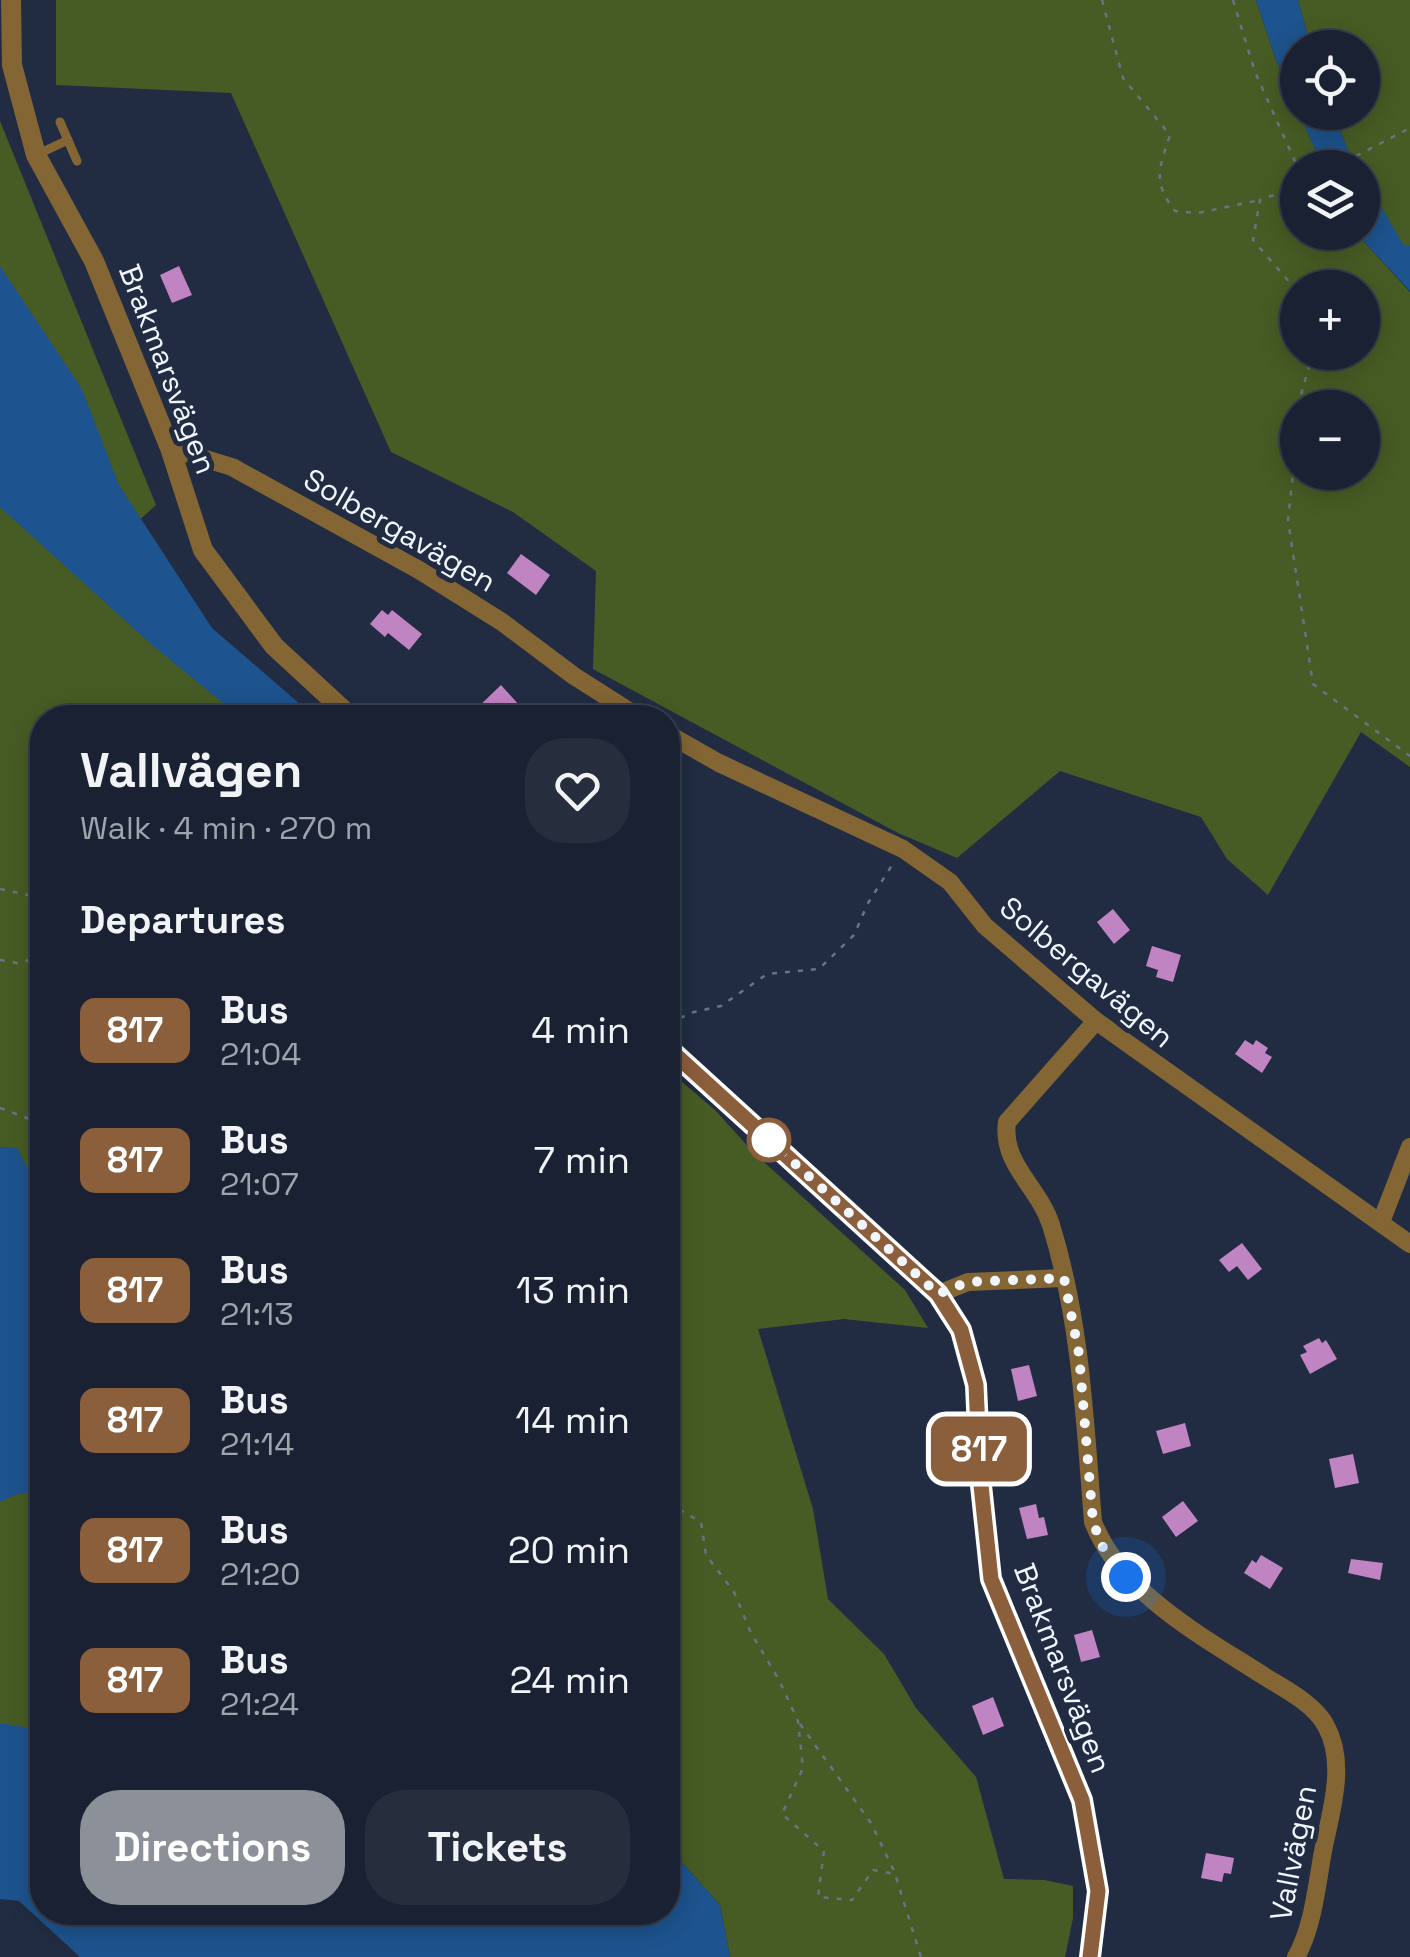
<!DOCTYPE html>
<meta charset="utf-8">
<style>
body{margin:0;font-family:"Space Grotesk",sans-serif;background:#262e3e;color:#f1f3f6;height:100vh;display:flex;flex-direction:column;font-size:38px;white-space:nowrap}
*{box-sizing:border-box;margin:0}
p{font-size:32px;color:#9fa3ac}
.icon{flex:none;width:55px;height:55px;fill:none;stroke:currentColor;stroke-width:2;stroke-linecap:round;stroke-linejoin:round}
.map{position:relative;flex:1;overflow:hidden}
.side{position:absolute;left:30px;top:705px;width:650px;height:1220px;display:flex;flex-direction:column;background:#192132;border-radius:40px;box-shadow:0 5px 25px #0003,0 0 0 2px #373e4d}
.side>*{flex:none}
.badge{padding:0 20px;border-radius:15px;font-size:35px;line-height:65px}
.fabs{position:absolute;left:1280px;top:30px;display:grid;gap:20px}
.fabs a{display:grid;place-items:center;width:100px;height:100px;border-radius:50%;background:#192132;box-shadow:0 5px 25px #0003,0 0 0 2px #373e4d;font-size:50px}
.you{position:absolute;width:50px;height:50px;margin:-25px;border:8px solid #fff;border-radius:50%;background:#1a73e8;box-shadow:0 0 0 15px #1a73e833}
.map>.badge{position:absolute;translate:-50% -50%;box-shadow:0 0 0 5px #fff}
h2{padding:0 50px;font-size:38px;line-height:90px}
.round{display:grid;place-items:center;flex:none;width:105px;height:105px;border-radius:40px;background:#262e3e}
.overview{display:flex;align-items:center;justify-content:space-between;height:170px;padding:0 50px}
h1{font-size:48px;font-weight:700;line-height:75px}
.primary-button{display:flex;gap:20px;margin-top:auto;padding:20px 50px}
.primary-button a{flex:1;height:115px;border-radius:40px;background:#8c9099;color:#fff;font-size:40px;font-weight:700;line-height:115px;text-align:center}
.primary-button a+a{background:#262e3e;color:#f1f3f6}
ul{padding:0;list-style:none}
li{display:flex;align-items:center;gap:30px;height:130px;padding:0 50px}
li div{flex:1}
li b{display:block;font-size:38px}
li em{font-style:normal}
li .badge{min-width:110px;font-weight:700;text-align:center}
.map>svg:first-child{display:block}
</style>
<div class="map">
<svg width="1410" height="1957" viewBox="0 0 1410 1957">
<rect width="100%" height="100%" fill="#212c42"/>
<g fill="#475c24" fill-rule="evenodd">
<path d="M56 0H1256L1276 60 1323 167 1298 168V232L1356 233 1410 292V767L1361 732 1268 895 1227 859 1201 817 1060 771 957 858 898 833 593 669 596 571 513 512 391 452 231 93 56 85ZM1298 288H1362V352H1298ZM1298 408H1362V472H1298Z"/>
<path d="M1298 0H1410V246L1404 247 1363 175 1362 168 1358 167 1347 148 1334 113 1362 112V48L1311 47Z"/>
<path d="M0 121 156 505 102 554 288 717 42 718V1852L0 1847Z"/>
<path d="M668 1070 715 1110 753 1152 905 1290 928 1328 844 1319 758 1329 813 1509 828 1599 884 1654 916 1708 976 1777 1004 1879 1044 1880 1073 1886V1918L1065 1957H730L720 1905 668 1847Z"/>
</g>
<g fill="#1d538e">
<path d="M1256 0H1298L1311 47 1298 48 1297 109 1276 60Z"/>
<path d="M1299 113H1334L1347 148 1358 167H1323Z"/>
<path d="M1363 175 1404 246H1410V291L1356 233 1362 232Z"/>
<path d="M0 266 82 389 119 485 212 628 315 717H240L152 645 0 507Z"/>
<path d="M0 1147H17L42 1199V1490L15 1495 0 1502Z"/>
<path d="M0 1723 42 1730V1912H668V1847L720 1905 730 1957H80L19 1901 0 1899Z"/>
</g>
<g fill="#c184c3">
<path d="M179 266 192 295 172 303 160 275Z"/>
<path d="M521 554 550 575 536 595 507 573Z"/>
<path d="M382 610 388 615 392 610 422 634 409 650 388 633 385 637 370 624Z"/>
<path d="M501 685 531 718H482L475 710Z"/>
<path d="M1113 909 1130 930 1114 944 1097 922Z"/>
<path d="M1152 946 1181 955 1173 982 1156 977 1158 970 1146 966Z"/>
<path d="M1245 1040 1253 1045 1256 1040 1268 1048 1265 1053 1272 1057 1262 1073 1235 1054Z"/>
<path d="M1242 1243 1262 1269 1248 1280 1237 1266 1229 1272 1219 1260Z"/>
<path d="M1319 1338 1322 1343 1326 1340 1337 1359 1310 1374 1300 1355 1307 1352 1303 1346Z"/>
<path d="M1029 1365 1037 1396 1018 1401 1011 1369Z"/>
<path d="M1185 1423 1191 1446 1163 1454 1156 1431Z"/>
<path d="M1353 1454 1359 1483 1335 1488 1329 1459Z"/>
<path d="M1183 1501 1198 1521 1176 1537 1162 1517Z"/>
<path d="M1036 1504 1039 1518 1044 1517 1048 1535 1027 1539 1019 1508Z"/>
<path d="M1261 1555 1283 1568 1270 1589 1244 1573 1252 1560 1256 1563Z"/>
<path d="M1351 1559 1383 1563 1380 1580 1348 1573Z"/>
<path d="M1092 1630 1100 1657 1081 1662 1074 1635Z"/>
<path d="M993 1697 1004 1726 983 1735 972 1706Z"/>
<path d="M1206 1853 1234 1858 1231 1874 1224 1873 1222 1882 1201 1878Z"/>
</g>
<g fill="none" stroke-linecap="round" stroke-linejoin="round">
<g stroke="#6a7384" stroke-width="2.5" stroke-dasharray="5 8" stroke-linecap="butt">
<path d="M1102 0 1123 78 1170 135C1159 169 1152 181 1175 211L1198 213 1260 200"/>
<path d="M1233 0 1255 72 1298 168"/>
<path d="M1333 168 1410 128"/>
<path d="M1298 186 1260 200 1253 240 1298 292"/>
<path d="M1313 352 1289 437 1295 455 1288 520 1313 684 1410 756"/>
<path d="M0 889 42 898"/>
<path d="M0 960 17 963 42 957"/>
<path d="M668 1023 694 1012 721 1006 767 974 819 969 854 935 868 903 894 862"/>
<path d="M0 1108 38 1122 42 1120"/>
<path d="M668 1503 701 1522 706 1555 734 1592 751 1633 778 1678 798 1721 803 1768 782 1814 824 1851 818 1897 852 1900 873 1870 895 1874 921 1957"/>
<path d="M800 1724 871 1823 895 1873"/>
</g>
<g stroke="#846634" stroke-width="9">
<path d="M60 122 77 161"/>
<path d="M36 155 68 140"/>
</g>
<g stroke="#846634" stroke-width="18">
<path d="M170 448 232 467 419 570 502 622 574 676 640 718"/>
<path d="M668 734 719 763 903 849 950 882 985 926 1096 1021 1410 1244"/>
<path d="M1096 1021 1007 1122C1001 1164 1039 1187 1051 1225 1081 1321 1085 1423 1093 1522 1122 1595 1204 1637 1267 1678 1287 1690 1315 1705 1326 1726 1346 1762 1332 1808 1324 1846 1317 1881 1314 1926 1296 1957"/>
<path d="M1381 1222 1410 1147"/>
<path d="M938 1294 968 1282 1063 1278"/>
</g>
<g stroke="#846634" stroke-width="20">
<path d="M11 0 12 65 36 155 94 261 170 448 203 550 274 646 352 718"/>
<path d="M668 1048 938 1294 961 1329 976 1385 980 1476 991 1579 1082 1800 1098 1891 1090 1957"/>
</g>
</g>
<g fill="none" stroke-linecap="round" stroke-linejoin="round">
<defs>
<path id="line" d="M668 1048 938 1294 961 1330 976 1385 980 1476 991 1579 1082 1800 1098 1891 1090 1957"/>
</defs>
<use href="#line" stroke="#fff" stroke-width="22"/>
<use href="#line" stroke="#8b5e3c" stroke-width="15"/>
<path stroke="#f0f5fe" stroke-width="10" stroke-dasharray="0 18" d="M769 1140 938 1294 968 1282 1064 1278 1079 1354 1093 1522 1102 1546 1126 1577"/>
</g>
<circle fill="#fff" stroke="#8b5e3c" stroke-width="5" cx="769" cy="1140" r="20"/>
<g text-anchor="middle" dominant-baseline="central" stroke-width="10" stroke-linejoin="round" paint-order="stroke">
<g font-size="30" fill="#f0f5fe" stroke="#212c42">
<text transform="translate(168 369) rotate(69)">Brakmarsvägen</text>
<text transform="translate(400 530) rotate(30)">Solbergavägen</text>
<text transform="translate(1087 972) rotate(40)">Solbergavägen</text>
<text transform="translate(1063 1668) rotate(69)">Brakmarsvägen</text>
<text transform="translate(1293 1853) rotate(-79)">Vallvägen</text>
</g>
</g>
</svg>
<div class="fabs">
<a><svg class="icon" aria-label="locate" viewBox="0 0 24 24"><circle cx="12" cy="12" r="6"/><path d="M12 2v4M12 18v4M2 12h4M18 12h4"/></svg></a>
<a><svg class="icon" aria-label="layers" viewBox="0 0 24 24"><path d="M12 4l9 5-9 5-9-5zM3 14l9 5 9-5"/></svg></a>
<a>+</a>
<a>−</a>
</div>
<div class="you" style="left:1126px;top:1577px"></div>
<b class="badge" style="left:979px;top:1449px;background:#8b5e3c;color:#fff">817</b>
<section class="side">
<div class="overview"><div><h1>Vallvägen</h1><p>Walk · 4 min · 270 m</p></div><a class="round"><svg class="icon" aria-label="heart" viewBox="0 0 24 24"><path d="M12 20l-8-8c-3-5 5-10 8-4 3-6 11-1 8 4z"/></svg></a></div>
<h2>Departures</h2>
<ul>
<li><span class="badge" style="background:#8b5e3c;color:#fff">817</span><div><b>Bus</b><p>21:04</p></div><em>4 min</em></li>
<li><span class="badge" style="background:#8b5e3c;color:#fff">817</span><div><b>Bus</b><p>21:07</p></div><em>7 min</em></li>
<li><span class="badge" style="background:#8b5e3c;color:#fff">817</span><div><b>Bus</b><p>21:13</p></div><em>13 min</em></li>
<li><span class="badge" style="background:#8b5e3c;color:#fff">817</span><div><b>Bus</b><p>21:14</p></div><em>14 min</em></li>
<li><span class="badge" style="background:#8b5e3c;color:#fff">817</span><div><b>Bus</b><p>21:20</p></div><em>20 min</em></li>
<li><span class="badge" style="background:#8b5e3c;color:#fff">817</span><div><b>Bus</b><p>21:24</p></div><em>24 min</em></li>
</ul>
<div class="primary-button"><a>Directions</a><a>Tickets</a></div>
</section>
</div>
